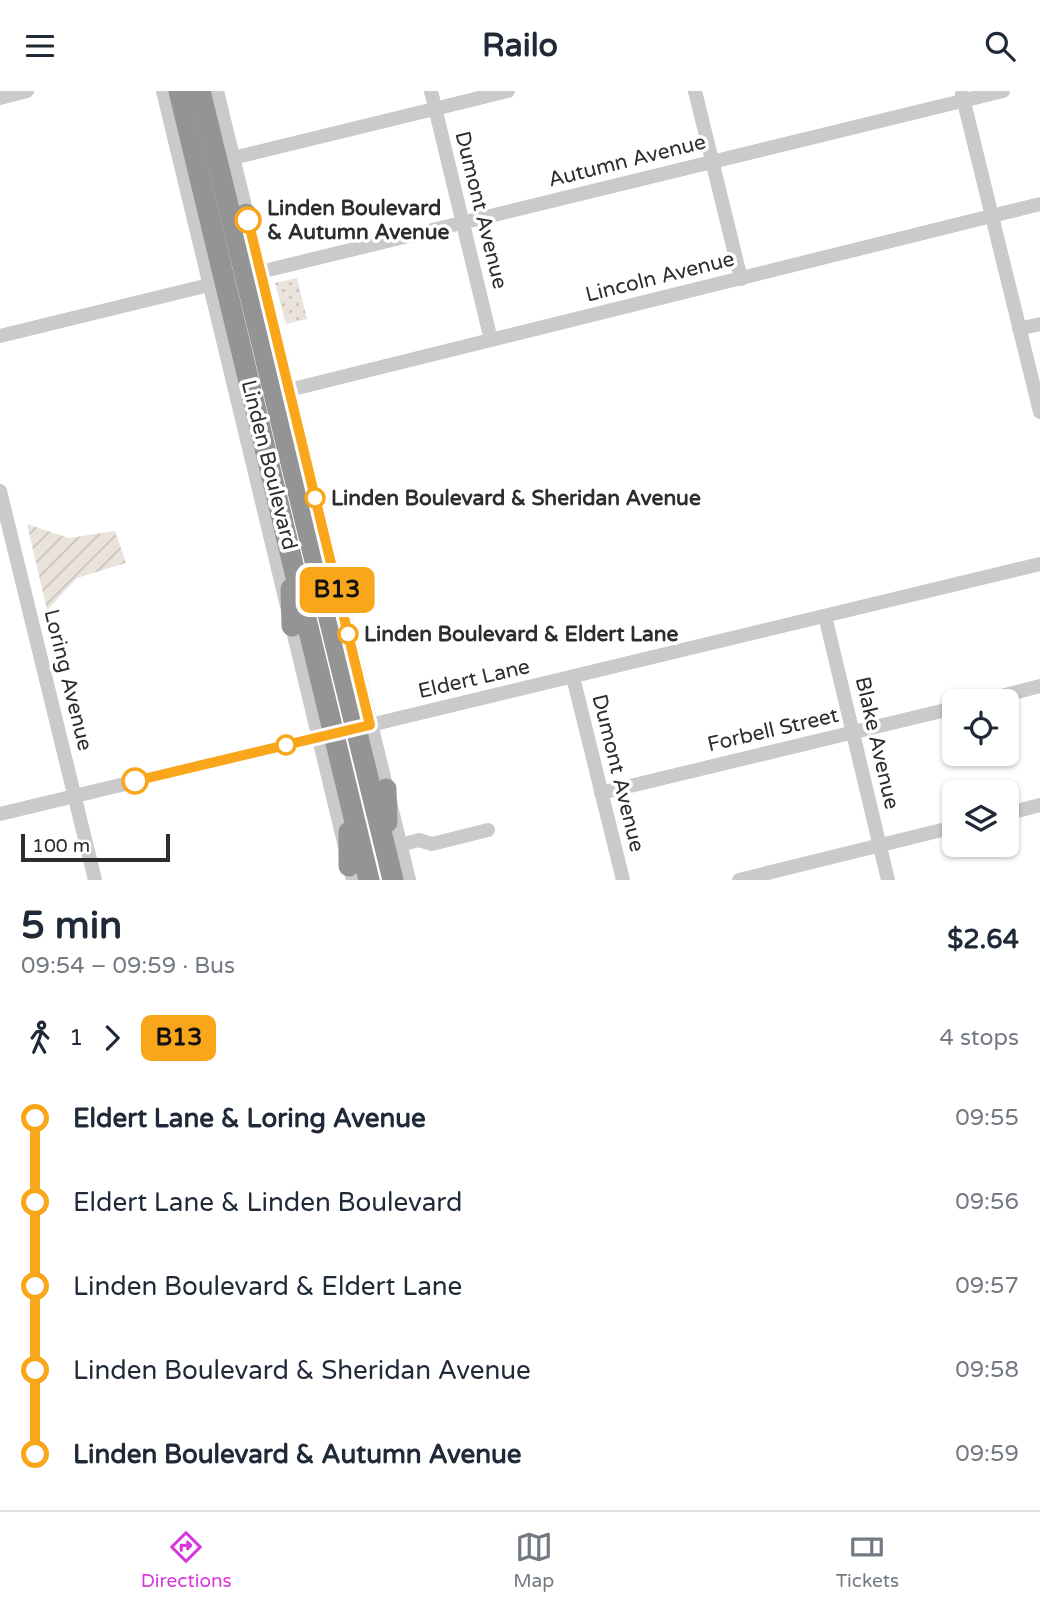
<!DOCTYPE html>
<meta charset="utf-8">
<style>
body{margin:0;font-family:"Varela Round",sans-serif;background:#f6f6f7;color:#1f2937;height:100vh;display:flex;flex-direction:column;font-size:26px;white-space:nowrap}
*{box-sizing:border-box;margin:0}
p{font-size:23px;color:#747a83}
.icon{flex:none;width:38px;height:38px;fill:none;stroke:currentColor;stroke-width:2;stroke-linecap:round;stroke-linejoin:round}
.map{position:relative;height:789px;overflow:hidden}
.side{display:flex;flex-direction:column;background:#fff;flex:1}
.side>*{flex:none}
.badge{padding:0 14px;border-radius:10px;font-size:24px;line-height:46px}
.controls{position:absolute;left:942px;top:598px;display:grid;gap:14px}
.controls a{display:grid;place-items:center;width:77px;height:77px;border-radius:10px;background:#fff;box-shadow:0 2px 5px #0004;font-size:35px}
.scale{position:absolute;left:21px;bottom:18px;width:149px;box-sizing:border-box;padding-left:7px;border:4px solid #2d2d2d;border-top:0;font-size:19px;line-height:24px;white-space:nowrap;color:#2d2d2d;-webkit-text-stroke:5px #fff;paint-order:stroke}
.map>.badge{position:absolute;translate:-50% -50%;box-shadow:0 0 0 4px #fff}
.legs{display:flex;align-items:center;gap:10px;height:77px;padding:0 21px;font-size:23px}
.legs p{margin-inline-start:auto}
.overview{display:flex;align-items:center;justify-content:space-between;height:119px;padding:0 21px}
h1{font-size:38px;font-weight:800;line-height:52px}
ul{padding:0 21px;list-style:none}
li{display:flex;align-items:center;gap:24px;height:84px;font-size:26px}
li i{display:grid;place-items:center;width:10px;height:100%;margin:0 9px;background:currentColor}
li i::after{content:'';width:18px;height:18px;margin:-9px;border:5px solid;border-radius:50%;background:#fff}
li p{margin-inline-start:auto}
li:first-child i{background:linear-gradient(#0000 50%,currentColor 0)}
li:last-child i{background:linear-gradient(currentColor 50%,#0000 0)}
header{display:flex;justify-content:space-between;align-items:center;height:91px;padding:0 21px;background:#fff;font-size:32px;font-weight:800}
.tab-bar{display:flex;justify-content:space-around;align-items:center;height:98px;border-top:2px solid #e0e1e3;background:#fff;font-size:19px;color:#747a83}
.tab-bar a{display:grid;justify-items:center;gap:4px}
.tab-bar .current{color:#d737dc}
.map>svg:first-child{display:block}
</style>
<header><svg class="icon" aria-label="menu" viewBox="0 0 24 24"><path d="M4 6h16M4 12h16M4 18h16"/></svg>Railo<svg class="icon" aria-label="search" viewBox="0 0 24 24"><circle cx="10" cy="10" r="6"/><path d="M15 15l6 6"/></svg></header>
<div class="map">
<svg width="1040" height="789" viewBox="0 0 1040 789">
<defs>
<pattern id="grass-dots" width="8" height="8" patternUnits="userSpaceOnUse" patternTransform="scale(1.75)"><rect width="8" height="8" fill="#eae3db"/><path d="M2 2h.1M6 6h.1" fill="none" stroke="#c9c3bc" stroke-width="1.8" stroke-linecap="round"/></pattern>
<pattern id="garden-furrows" width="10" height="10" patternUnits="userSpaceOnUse" patternTransform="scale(1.75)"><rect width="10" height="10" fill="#eae3db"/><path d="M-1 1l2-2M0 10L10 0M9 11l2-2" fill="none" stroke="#c9c3bc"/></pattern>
</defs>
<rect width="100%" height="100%" fill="#fff"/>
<path fill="url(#grass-dots)" d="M297 187 307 228 286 233 275 192Z"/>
<path fill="url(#garden-furrows)" d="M27 433 69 447 115 440 126 472 77 487 47 519Z"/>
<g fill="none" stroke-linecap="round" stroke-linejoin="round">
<g stroke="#cacaca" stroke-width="14">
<path d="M163 0 353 789"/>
<path d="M217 0 409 789"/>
<path d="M431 0 491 249"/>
<path d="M695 0 741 188"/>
<path d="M962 3 1040 321"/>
<path d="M0 7 27 0"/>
<path d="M233 67 508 0"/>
<path d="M260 181 1003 0"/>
<path d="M1019 238 1040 233"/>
<path d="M0 245 209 194"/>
<path d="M289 299 1040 113"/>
<path d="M0 400 95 789"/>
<path d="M825 525 888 789"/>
<path d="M573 586 623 789"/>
<path d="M978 611 1040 595"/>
<path d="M601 702 954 617"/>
<path d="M0 723 1040 473"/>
<path d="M1006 723 1040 714"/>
<path d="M400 754 419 749 432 753 488 739"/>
<path d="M739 789 954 736"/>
</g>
<g stroke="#949494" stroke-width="21">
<path d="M179 0 369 789"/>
<path d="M200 0 393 789"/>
<path d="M246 123 247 156"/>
<path d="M291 498 292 535"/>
<path d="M386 698 387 731"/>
<path d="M349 741V775"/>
</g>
</g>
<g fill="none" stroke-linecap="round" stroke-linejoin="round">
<defs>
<path id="line-1" d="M135 690 370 634 248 129"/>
</defs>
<use href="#line-1" stroke="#fff" stroke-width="16"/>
<use href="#line-1" stroke="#faa61a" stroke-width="10"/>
</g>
<g fill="#fff" stroke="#faa61a" stroke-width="3.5">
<circle cx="248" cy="129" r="12"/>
<circle cx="315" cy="407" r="9"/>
<circle cx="348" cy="543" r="9"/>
<circle cx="286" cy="654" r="9"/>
<circle cx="135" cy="690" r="12"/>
</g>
<g text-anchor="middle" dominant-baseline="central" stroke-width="7" stroke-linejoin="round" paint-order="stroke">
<g font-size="21" fill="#2d2d2d" stroke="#fff">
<text transform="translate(627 70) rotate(-14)">Autumn Avenue</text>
<text transform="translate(481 119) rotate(76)">Dumont Avenue</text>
<text transform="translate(660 186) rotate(-14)">Lincoln Avenue</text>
<text transform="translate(269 374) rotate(76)">Linden Boulevard</text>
<text transform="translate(474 588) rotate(-13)">Eldert Lane</text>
<text transform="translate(68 589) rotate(76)">Loring Avenue</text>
<text transform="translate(773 639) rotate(-13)">Forbell Street</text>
<text transform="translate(877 652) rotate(77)">Blake Avenue</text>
<text transform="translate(618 682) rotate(76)">Dumont Avenue</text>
</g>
<g font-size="21" font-weight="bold" fill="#2d2d2d" stroke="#fff" text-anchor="start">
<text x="267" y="117">Linden Boulevard<tspan x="267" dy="24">&amp; Autumn Avenue</tspan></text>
<text x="331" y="407">Linden Boulevard &amp; Sheridan Avenue</text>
<text x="364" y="543">Linden Boulevard &amp; Eldert Lane</text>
</g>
</g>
</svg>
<div class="controls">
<a><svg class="icon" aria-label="locate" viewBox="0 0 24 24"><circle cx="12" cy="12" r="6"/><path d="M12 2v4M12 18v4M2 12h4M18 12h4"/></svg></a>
<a><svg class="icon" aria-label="layers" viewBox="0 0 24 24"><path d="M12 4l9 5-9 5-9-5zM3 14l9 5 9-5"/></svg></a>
</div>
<div class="scale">100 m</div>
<b class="badge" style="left:337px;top:499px;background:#faa61a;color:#111">B13</b>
</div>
<section class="side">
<div class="overview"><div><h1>5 min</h1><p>09:54 – 09:59 · Bus</p></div><b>$2.64</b></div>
<div class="legs"><svg class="icon" aria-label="walk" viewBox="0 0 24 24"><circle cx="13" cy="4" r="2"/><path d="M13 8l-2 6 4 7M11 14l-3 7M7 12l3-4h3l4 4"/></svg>1<svg class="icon" aria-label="forward" viewBox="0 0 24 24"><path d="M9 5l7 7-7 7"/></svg><b class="badge" style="background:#faa61a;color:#111">B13</b><p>4 stops</p></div>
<ul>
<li><i style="color:#faa61a"></i><b>Eldert Lane &amp; Loring Avenue</b><p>09:55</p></li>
<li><i style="color:#faa61a"></i><span>Eldert Lane &amp; Linden Boulevard</span><p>09:56</p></li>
<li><i style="color:#faa61a"></i><span>Linden Boulevard &amp; Eldert Lane</span><p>09:57</p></li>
<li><i style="color:#faa61a"></i><span>Linden Boulevard &amp; Sheridan Avenue</span><p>09:58</p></li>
<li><i style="color:#faa61a"></i><b>Linden Boulevard &amp; Autumn Avenue</b><p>09:59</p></li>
</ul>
</section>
<nav class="tab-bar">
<a class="current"><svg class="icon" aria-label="directions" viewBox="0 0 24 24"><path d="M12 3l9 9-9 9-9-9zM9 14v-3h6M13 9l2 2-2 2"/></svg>Directions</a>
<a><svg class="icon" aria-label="map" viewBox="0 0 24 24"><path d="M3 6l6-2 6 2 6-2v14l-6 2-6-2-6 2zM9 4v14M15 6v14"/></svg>Map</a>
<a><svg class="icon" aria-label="tickets" viewBox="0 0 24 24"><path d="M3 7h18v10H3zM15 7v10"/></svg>Tickets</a>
</nav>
